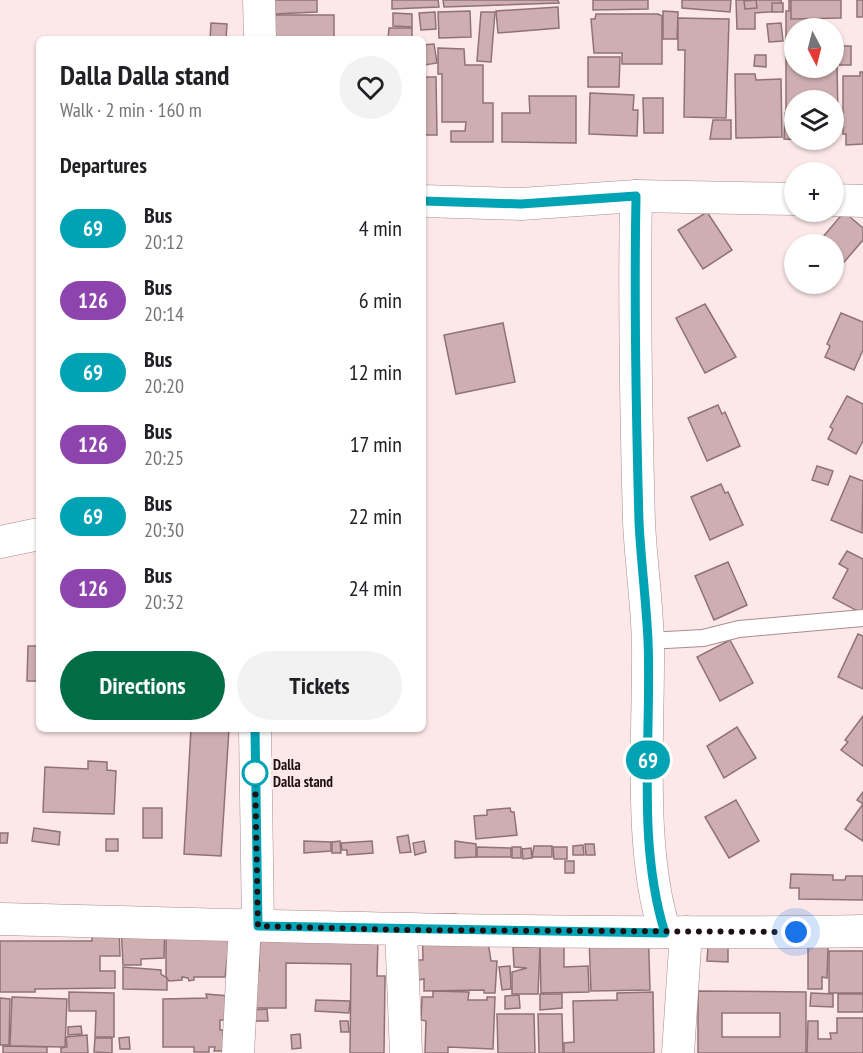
<!DOCTYPE html>
<meta charset="utf-8">
<style>
body{margin:0;font-family:"PT Sans Narrow",sans-serif;background:#f2f2f2;color:#202124;height:100vh;display:flex;flex-direction:column;font-size:22px;white-space:nowrap}
*{box-sizing:border-box;margin:0}
p{font-size:20px;color:#757577}
.icon{flex:none;width:33px;height:33px;fill:none;stroke:currentColor;stroke-width:2;stroke-linecap:round;stroke-linejoin:round}
.map{position:relative;flex:1;overflow:hidden}
.drawer{position:absolute;left:36px;top:36px;width:390px;height:696px;display:flex;flex-direction:column;background:#fff;border-radius:9px;box-shadow:0 2px 4px #0004}
.drawer>*{flex:none}
.badge{padding:0 12px;border-radius:20px;font-size:21px;line-height:39px}
.needle{width:39px;rotate:173deg}
.buttons{position:absolute;left:784px;top:18px;display:grid;gap:12px}
.buttons a{display:grid;place-items:center;width:60px;height:60px;border-radius:50%;background:#fff;box-shadow:0 2px 4px #0004;font-size:30px}
.you{position:absolute;width:30px;height:30px;margin:-15px;border:4px solid #fff;border-radius:50%;background:#1a73e8;box-shadow:0 0 0 9px #1a73e833}
.map>.badge{position:absolute;translate:-50% -50%;box-shadow:0 0 0 3px #fff}
h2{padding:0 24px;font-size:22px;line-height:54px}
.round{display:grid;place-items:center;flex:none;width:63px;height:63px;border-radius:32px;background:#f2f2f2}
.headline{display:flex;align-items:center;justify-content:space-between;height:102px;padding:0 24px}
h1{font-size:28px;font-weight:700;line-height:45px}
.cta{display:flex;gap:12px;margin-top:auto;padding:12px 24px}
.cta a{flex:1;height:69px;border-radius:36px;background:#006d46;color:#fff;font-size:24px;font-weight:700;line-height:69px;text-align:center}
.cta a+a{background:#f2f2f2;color:#202124}
ul{padding:0;list-style:none}
li{display:flex;align-items:center;gap:18px;height:72px;padding:0 24px}
li div{flex:1}
li b{display:block;font-size:22px}
li em{font-style:normal}
li .badge{min-width:66px;font-weight:700;text-align:center}
.map>svg:first-child{display:block}
</style>
<div class="map">
<svg width="863" height="1053" viewBox="0 0 863 1053">
<rect width="100%" height="100%" fill="#fce7e9"/>
<g fill="#ceaeb1" stroke="#907275" stroke-width="1.5" fill-rule="evenodd">
<path d="M274 0H317V12L275 14Z"/>
<path d="M392 0H438L439 7 392 9Z"/>
<path d="M443 0H558L559 3 444 7Z"/>
<path d="M593 0H648V9L593 10Z"/>
<path d="M682 0H731L730 12 682 8Z"/>
<path d="M736 0H781L782 11 755 13V29H737Z"/>
<path d="M756 0 757 8 745 9 744 1Z"/>
<path d="M789 0H820V13H811V28H795V68H834L837 65 838 119H834V100H795V113H786V11H789Z"/>
<path d="M791 0H841V18L791 19Z"/>
<rect x="857" y="0" width="6" height="17"/>
<rect x="772" y="3" width="11" height="9"/>
<path d="M558 7 559 28 498 33 496 11Z"/>
<path d="M470 11 471 37 439 38 438 12Z"/>
<path d="M663 11 678 12 677 39H663Z"/>
<path d="M435 12 436 29 421 30 419 13Z"/>
<path d="M481 12H495L491 62 477 61Z"/>
<path d="M393 13 412 14V27L393 26Z"/>
<path d="M596 14H658L662 16V64H622V53H594L591 19H595Z"/>
<rect x="274" y="15" width="60" height="24"/>
<path d="M678 18 729 19 726 118 684 117 685 50H678Z"/>
<path d="M211 23 227 24 226 39H210Z"/>
<path d="M781 23 783 41 769 42 767 24Z"/>
<path d="M389 28H412V39H388Z"/>
<path d="M434 44 437 63 425 65 423 45Z"/>
<rect x="839" y="46" width="12" height="19"/>
<path d="M438 48 464 49 465 65H483V103H493V142H451V131H465L466 122H442V74H438Z"/>
<path d="M755 55H766V67L754 66Z"/>
<path d="M588 57H620L619 87H588Z"/>
<path d="M860 72H863V144L846 145V134H843V76H860Z"/>
<path d="M735 74H755L756 80 781 79 782 137 736 138Z"/>
<path d="M423 77H436L437 135H423Z"/>
<path d="M590 93 634 95 633 110H638L637 136 589 134Z"/>
<path d="M529 96H576V143L502 142V113H530Z"/>
<path d="M643 98H663V133H644Z"/>
<path d="M785 113H795V140L831 141 784 139Z"/>
<path d="M713 120H731V139H710Z"/>
<path d="M707 212 732 250 703 269 678 230Z"/>
<path d="M844 212 863 228V240L839 268 834 264V244H817Z"/>
<path d="M705 304 736 357 705 373 676 318Z"/>
<path d="M841 313 863 322V350L854 370 825 357 830 346 827 344Z"/>
<path d="M503 323 515 382 456 394 444 335Z"/>
<path d="M847 396 863 404V441L856 454 828 439 833 429 830 427Z"/>
<path d="M718 405 722 414 725 412 740 446 707 461 688 418Z"/>
<path d="M817 466 833 471 828 485 812 480Z"/>
<path d="M850 476 863 481 862 533 831 520Z"/>
<path d="M721 484 725 493 728 492 743 525 710 540 691 497Z"/>
<path d="M847 551 863 559V614L833 598 848 569 839 564Z"/>
<path d="M728 562 747 605 714 620 695 576Z"/>
<path d="M858 634 863 636V689L838 677Z"/>
<path d="M730 640 753 683 720 701 697 657Z"/>
<path d="M28 646H39V681H27Z"/>
<path d="M863 716V766L841 750 848 742 845 740Z"/>
<path d="M737 727 756 758 724 778 707 746Z"/>
<path d="M191 729H229L221 856 184 854Z"/>
<path d="M88 761 107 762V770L116 771 114 814 43 812 45 767 88 769Z"/>
<path d="M863 792V841L845 829 863 804 857 800Z"/>
<path d="M736 800 759 841 729 858 705 817Z"/>
<rect x="143" y="808" width="19" height="30"/>
<path d="M510 808 511 812H514L517 835 476 839 474 816 487 815V810Z"/>
<path d="M34 828 60 832 59 845 32 841Z"/>
<path d="M0 833H8L7 843H0Z"/>
<path d="M408 835 411 852 400 853 397 837Z"/>
<rect x="106" y="839" width="12" height="12"/>
<path d="M304 841 331 842V851L304 853Z"/>
<path d="M340 841 341 853H332V842Z"/>
<path d="M372 841 373 853 347 855V850H342L341 843Z"/>
<path d="M424 841 426 852 415 855 413 843Z"/>
<path d="M455 841 476 844V857L455 858Z"/>
<path d="M585 844H594L595 855H586Z"/>
<path d="M583 845 584 855H573V846Z"/>
<path d="M534 846H552V857H532Z"/>
<path d="M477 847 511 848V857H477Z"/>
<rect x="512" y="847" width="9" height="11"/>
<path d="M553 847H567V859H554Z"/>
<path d="M531 848 532 858 523 859 522 849Z"/>
<rect x="565" y="861" width="9" height="12"/>
<path d="M791 874 833 875V880H845L846 876H863V900L799 899V888H790Z"/>
<path d="M422 914H456V922L488 942 491 961H497L495 993H484V990L424 991V979L418 980 417 960H423Z"/>
<path d="M165 921 164 958 141 959V965H123L121 923Z"/>
<path d="M648 921 650 990 591 991 589 937Z"/>
<path d="M232 923 225 977H194V980L189 981 188 978 182 977V980L169 981 166 977V933Z"/>
<path d="M260 926 378 938 377 976H385L384 1053H350L351 964 286 963V1008H247L248 971H259Z"/>
<path d="M92 927H119L120 956H100V971H115V988L35 989V992H0V941H92Z"/>
<path d="M564 945V967L588 966 589 992 541 993 540 946Z"/>
<path d="M708 946 728 947V962L707 961Z"/>
<path d="M513 947H540L538 994H512V972L527 968 514 967Z"/>
<path d="M808 947H828L827 978 822 977V989H808Z"/>
<rect x="829" y="951" width="34" height="42"/>
<path d="M510 966 511 989 502 990 499 967Z"/>
<path d="M123 967 161 970V974L167 978V990L123 989Z"/>
<path d="M433 991 469 992 468 1000H487V997H495L493 1049 448 1047V1053H425L426 1021 421 1020 422 997H433Z"/>
<path d="M698 991 806 992V1053H698ZM722 1013H780V1037H722Z"/>
<path d="M69 992 114 993V1037H95L96 1011H69Z"/>
<path d="M653 992 654 1053H564V1043L574 1042 573 1001 617 1000V993Z"/>
<path d="M811 993 833 994V1007L810 1006Z"/>
<path d="M206 994 229 996V1020H220V1030H223L224 1051H214L215 1047H209V1052H194V1047H163V999L207 998Z"/>
<path d="M540 994H562V1008L540 1010Z"/>
<rect x="838" y="994" width="25" height="18"/>
<path d="M519 995 520 1008 505 1009V996Z"/>
<path d="M12 997 67 999 65 1047 10 1046Z"/>
<path d="M0 998 10 999 9 1045H0Z"/>
<path d="M316 1000 350 1001 349 1013 315 1011Z"/>
<path d="M267 1009 268 1021H255L254 1010Z"/>
<path d="M497 1014H534L535 1053H498Z"/>
<path d="M538 1014H562L563 1053H539Z"/>
<path d="M837 1018H863V1053H807L808 1021H818V1039H831L830 1033H837Z"/>
<path d="M340 1021H348L349 1032H341Z"/>
<path d="M81 1026 82 1034 68 1035V1027Z"/>
<path d="M300 1034 301 1048 292 1049 291 1035Z"/>
<path d="M87 1035 88 1053H61V1048L67 1047 66 1037Z"/>
<path d="M129 1037 130 1049H120L119 1038Z"/>
<path d="M95 1038H112V1053L94 1052Z"/>
<path d="M3 1046 47 1047V1053H3Z"/>
</g>
<g fill="none" stroke-linecap="round" stroke-linejoin="round">
<defs>
<path id="lane" d="M648 641 703 638 739 629 863 618"/>
<g id="street">
<path d="M259 0 260 39"/>
<path d="M636 196C634 304 636 413 639 522 641 563 647 603 648 644 649 732 638 850 665 932"/>
<path d="M834 200 863 201"/>
<path d="M423 201 521 204 636 196 795 199"/>
<path d="M0 542 39 534"/>
<path d="M255 729 258 926"/>
<path d="M0 919C288 926 575 936 863 931"/>
<path d="M401 930 406 1053"/>
<path d="M238 1053 245 925"/>
<path d="M678 1053 686 932"/>
</g>
</defs>
<use href="#lane" stroke="#ab8c8f" stroke-width="18"/>
<use href="#street" stroke="#ab8c8f" stroke-width="33"/>
<use href="#lane" stroke="#fff" stroke-width="16"/>
<use href="#street" stroke="#fff" stroke-width="32"/>
</g>
<g fill="none" stroke-linecap="round" stroke-linejoin="round">
<defs>
<path id="line" d="M255 729 258 926 665 933C636 840 652 736 648 640 646 600 641 561 639 522 636 413 634 304 636 196L521 204 423 201"/>
</defs>
<use href="#line" stroke="#fff" stroke-width="14"/>
<use href="#line" stroke="#00a3b4" stroke-width="9"/>
<path stroke="#1d1113" stroke-width="6" stroke-dasharray="0 10.8" d="M255 773 258 926 401 930 796 932"/>
</g>
<circle fill="#fff" stroke="#00a3b4" stroke-width="3" cx="255" cy="773" r="12"/>
<g text-anchor="middle" dominant-baseline="central" stroke-width="6" stroke-linejoin="round" paint-order="stroke">
<g font-size="15" font-weight="bold" fill="#1d1113" stroke="#fce7e9" text-anchor="start">
<text x="273" y="764">Dalla<tspan x="273" dy="17">Dalla stand</tspan></text>
</g>
</g>
</svg>
<div class="buttons">
<a><svg class="needle" viewBox="-14 -14 28 28"><path d="M0-13l5 13h-10z" fill="#e53935"/><path d="M0 13l5-13h-10z" fill="#757577"/></svg></a>
<a><svg class="icon" aria-label="layers" viewBox="0 0 24 24"><path d="M12 4l9 5-9 5-9-5zM3 14l9 5 9-5"/></svg></a>
<a>+</a>
<a>−</a>
</div>
<div class="you" style="left:796px;top:932px"></div>
<b class="badge" style="left:648px;top:760px;background:#00a3b4;color:#fff">69</b>
<section class="drawer">
<div class="headline"><div><h1>Dalla Dalla stand</h1><p>Walk · 2 min · 160 m</p></div><a class="round"><svg class="icon" aria-label="heart" viewBox="0 0 24 24"><path d="M12 20l-8-8c-3-5 5-10 8-4 3-6 11-1 8 4z"/></svg></a></div>
<h2>Departures</h2>
<ul>
<li><span class="badge" style="background:#00a3b4;color:#fff">69</span><div><b>Bus</b><p>20:12</p></div><em>4 min</em></li>
<li><span class="badge" style="background:#8e44ad;color:#fff">126</span><div><b>Bus</b><p>20:14</p></div><em>6 min</em></li>
<li><span class="badge" style="background:#00a3b4;color:#fff">69</span><div><b>Bus</b><p>20:20</p></div><em>12 min</em></li>
<li><span class="badge" style="background:#8e44ad;color:#fff">126</span><div><b>Bus</b><p>20:25</p></div><em>17 min</em></li>
<li><span class="badge" style="background:#00a3b4;color:#fff">69</span><div><b>Bus</b><p>20:30</p></div><em>22 min</em></li>
<li><span class="badge" style="background:#8e44ad;color:#fff">126</span><div><b>Bus</b><p>20:32</p></div><em>24 min</em></li>
</ul>
<div class="cta"><a>Directions</a><a>Tickets</a></div>
</section>
</div>
